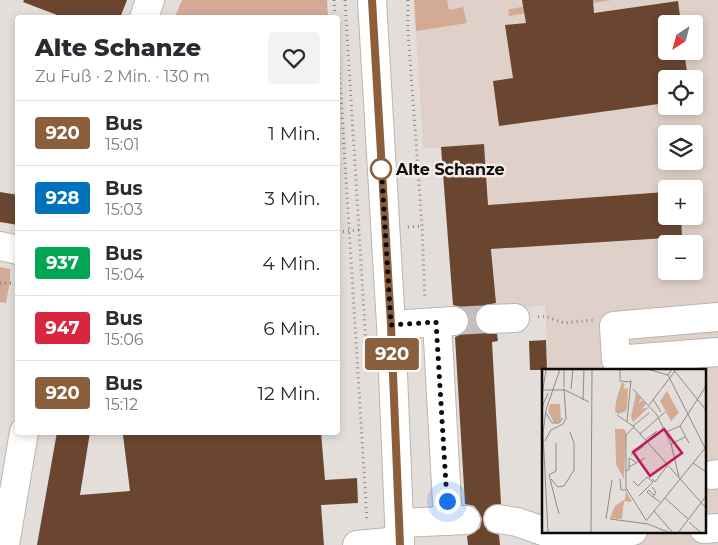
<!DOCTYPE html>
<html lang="de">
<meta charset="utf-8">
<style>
body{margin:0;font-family:Montserrat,sans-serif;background:#f2f2f3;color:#2b2b33;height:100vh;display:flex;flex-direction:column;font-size:19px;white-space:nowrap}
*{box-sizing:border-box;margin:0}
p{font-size:16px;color:#7c7c81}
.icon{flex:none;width:28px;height:28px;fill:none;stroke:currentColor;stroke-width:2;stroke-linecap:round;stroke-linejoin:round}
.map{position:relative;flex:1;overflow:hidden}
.panel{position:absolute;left:15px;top:15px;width:325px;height:420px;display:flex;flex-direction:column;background:#fff;border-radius:5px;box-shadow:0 2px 8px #0003}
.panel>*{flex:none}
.badge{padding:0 10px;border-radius:4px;font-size:18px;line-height:32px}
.needle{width:32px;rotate:216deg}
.tools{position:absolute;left:658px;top:15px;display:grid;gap:10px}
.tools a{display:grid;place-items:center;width:45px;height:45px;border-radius:5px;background:#fff;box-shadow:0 2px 8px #0003;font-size:25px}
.you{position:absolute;width:25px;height:25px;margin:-12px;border:4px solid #fff;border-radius:50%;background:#1a73e8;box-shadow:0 0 0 8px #1a73e833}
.map>.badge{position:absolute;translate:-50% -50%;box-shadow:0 0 0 2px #fff}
.round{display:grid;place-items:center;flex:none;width:52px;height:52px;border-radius:5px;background:#f2f2f3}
.head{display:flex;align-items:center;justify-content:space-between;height:85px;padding:0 20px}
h1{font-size:24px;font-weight:800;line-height:38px}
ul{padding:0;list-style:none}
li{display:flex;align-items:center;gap:15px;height:65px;padding:0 20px;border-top:1px solid #e1e1e2}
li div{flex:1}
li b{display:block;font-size:19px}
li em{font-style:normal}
li .badge{min-width:55px;font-weight:700;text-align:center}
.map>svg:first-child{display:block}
</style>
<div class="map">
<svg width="718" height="545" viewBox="0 0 718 545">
<rect width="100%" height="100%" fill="#e4dedb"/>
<path fill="#dfd1c9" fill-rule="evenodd" d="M414 0H718V545H531L529 512 543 511V531H704V370H548L545 305 497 311 484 144 423 149ZM666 24H694V51H666ZM666 79H694V106H666ZM666 134H694V161H666ZM666 189H694V216H666ZM666 244H694V271H666Z"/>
<g fill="#d3ab95">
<path d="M182 0H327L328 17H175Z"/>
<path d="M414 0H447L449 10 463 7 467 23 416 31Z"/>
<path d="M562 0H612L509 16 508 10 510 9Z"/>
<path d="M0 267 10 269V281L6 303 0 302Z"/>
</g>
<g fill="#6a4631">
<path d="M24 0H127L120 18H65L23 2Z"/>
<path d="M522 0H593L594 13 678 1 681 24H666V51H684L688 79H666V103L499 126 493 81 513 78 505 25 526 23Z"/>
<path d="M484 144 488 205 666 192V216H681L682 237 491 249 496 303 481 306 476 311 474 319 477 327 482 333 497 334 498 341 492 342 501 504 492 505 486 510 483 517 484 525 488 531 499 535 500 545H468L467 536 474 533 480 528 482 519 479 512 474 506 465 504 455 337 462 334 468 328 470 320 467 312 461 307 453 305 441 147Z"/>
<path d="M0 192 18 195V225L0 222Z"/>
<path d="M546 340 547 370H530L529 341Z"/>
<path d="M57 432H90L80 495 130 491 123 435 146 432H321L325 480 357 478 358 503 321 505 324 545H37Z"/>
</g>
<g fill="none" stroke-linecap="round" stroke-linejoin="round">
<path stroke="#c4bebc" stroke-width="28" stroke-dasharray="28 14" stroke-linecap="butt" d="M454 321 490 319"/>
<defs>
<g id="minor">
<path d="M144 18 150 0"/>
<path d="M0 246 18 250"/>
<path d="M718 317 614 326 616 360 718 352"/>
<path d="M490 319 515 318"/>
<path d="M437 322 448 521"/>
<path d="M391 325 454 321"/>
<path d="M712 475 718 474"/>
<path d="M498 519 517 522 543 531"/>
<path d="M401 523 466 520"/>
<path d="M704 529 718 528"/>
<path d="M544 531 552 534 633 531"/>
<path d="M5 545 24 432"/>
<path d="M357 545 400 541"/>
</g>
<path id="major" d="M372 0 391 325 400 545"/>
</defs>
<use href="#minor" stroke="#bbb5b1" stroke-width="30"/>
<use href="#major" stroke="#bbb5b1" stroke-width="30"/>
<g stroke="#8a8683" stroke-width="3" stroke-dasharray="1 4" stroke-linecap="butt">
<path d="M334 0 335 18"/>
<path d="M345 0 366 346"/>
<path d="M408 0V31L422 226 425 299"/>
<path d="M338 48 367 521"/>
<path d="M408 227 422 226"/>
<path d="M338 232 359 230"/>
<path d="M0 283 18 284"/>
<path d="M538 317 545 316 564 323 593 320"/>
</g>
<use href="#minor" stroke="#fff" stroke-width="28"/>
<use href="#major" stroke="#fff" stroke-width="28"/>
</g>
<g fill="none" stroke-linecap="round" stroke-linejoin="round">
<defs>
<path id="line" d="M372 0 391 325 400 545"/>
</defs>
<use href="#line" stroke="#fff" stroke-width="11"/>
<use href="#line" stroke="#8b5e3c" stroke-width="8"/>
<path stroke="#0d0b0a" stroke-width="5" stroke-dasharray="0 9" d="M381 169V162L391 325 436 322 447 501"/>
</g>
<circle fill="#fff" stroke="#8b5e3c" stroke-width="2.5" cx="381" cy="169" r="10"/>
<g text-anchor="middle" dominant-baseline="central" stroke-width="5" stroke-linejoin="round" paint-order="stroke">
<g font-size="16" font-weight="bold" fill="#0d0b0a" stroke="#f2ebe8" text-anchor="start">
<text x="396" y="169">Alte Schanze</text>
</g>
</g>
<g transform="translate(542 369)">
<rect width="164" height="164" fill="#e4dedb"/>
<path d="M80 13 83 15 81 20 86 19 85 38 79 36 85 38 84 42 77 45 73 43 74 32ZM125 22 137 44 129 52 118 32ZM94 24 99 29 96 36 100 31 104 35 100 40 107 38 91 53 89 48ZM8 35H18L19 52 12 54 6 42ZM73 60H82L84 63 82 110 74 95ZM84 122 90 133 82 132 80 150 68 149 73 137 83 130Z" fill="#d3ab95"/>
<path fill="none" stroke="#8e8a87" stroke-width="1" d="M78 0V12L89 13M105 0 126 6M130 0 126 6 163 79M131 0 164 41M22 18V0M1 20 4 1M29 20 31 0M91 20 115 46 129 75 137 108M0 21H23L47 33M111 30 119 43M41 31 42 0M107 36 133 2M0 38 6 24M4 44 10 54H17L21 49M75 46 91 57 164 139M85 52 89 11M21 55 24 50 22 19M91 57 107 44M138 57 164 17M138 57 147 74M92 58 84 66V119L104 151M124 63 138 57M98 65 123 43M103 71 115 62 105 73M3 72 9 61 21 55M14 74V102L7 106 17 145M129 75 143 68M89 86 102 77M151 94 164 103M87 98 103 89M84 101H87V89L94 93M9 110 16 118 22 117 32 101V74L28 63M78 110 79 121H85M110 110 113 113 125 97M91 112 96 117 105 108 111 113 97 127M110 118 114 123 111 128 118 133M111 128 105 123 107 121 112 126M123 129 146 150M112 142 131 164M64 150 70 111M68 150 106 155 128 164M104 152 164 78M147 153 159 164M6 164 1 64 4 41 18 0M49 164 50 0M136 164 164 127"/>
<path fill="#c2185b" fill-opacity="0.15" stroke="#c2185b" stroke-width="2.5" d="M122 60 140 84 108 107 91 83Z"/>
<rect width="164" height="164" fill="none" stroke="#0d0b0a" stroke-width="2.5"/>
</g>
</svg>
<div class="tools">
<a><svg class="needle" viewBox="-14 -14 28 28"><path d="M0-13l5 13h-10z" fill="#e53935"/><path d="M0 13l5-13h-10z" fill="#7c7c81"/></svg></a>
<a><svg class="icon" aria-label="locate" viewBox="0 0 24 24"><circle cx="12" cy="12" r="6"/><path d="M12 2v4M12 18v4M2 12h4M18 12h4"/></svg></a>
<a><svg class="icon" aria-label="layers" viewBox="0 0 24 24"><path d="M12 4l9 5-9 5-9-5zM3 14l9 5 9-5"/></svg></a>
<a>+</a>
<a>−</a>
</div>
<div class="you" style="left:447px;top:501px"></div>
<b class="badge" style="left:392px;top:354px;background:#8b5e3c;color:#fff">920</b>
<section class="panel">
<div class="head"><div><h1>Alte Schanze</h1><p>Zu Fuß · 2 Min. · 130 m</p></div><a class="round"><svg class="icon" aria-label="heart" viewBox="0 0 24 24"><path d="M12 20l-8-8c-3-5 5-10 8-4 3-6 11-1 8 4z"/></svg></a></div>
<ul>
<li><span class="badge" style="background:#8b5e3c;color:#fff">920</span><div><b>Bus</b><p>15:01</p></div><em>1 Min.</em></li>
<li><span class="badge" style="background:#0072bc;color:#fff">928</span><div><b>Bus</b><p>15:03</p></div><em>3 Min.</em></li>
<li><span class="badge" style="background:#00a651;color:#fff">937</span><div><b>Bus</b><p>15:04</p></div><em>4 Min.</em></li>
<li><span class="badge" style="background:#d7263d;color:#fff">947</span><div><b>Bus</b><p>15:06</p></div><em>6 Min.</em></li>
<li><span class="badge" style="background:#8b5e3c;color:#fff">920</span><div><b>Bus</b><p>15:12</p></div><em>12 Min.</em></li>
</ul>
</section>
</div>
